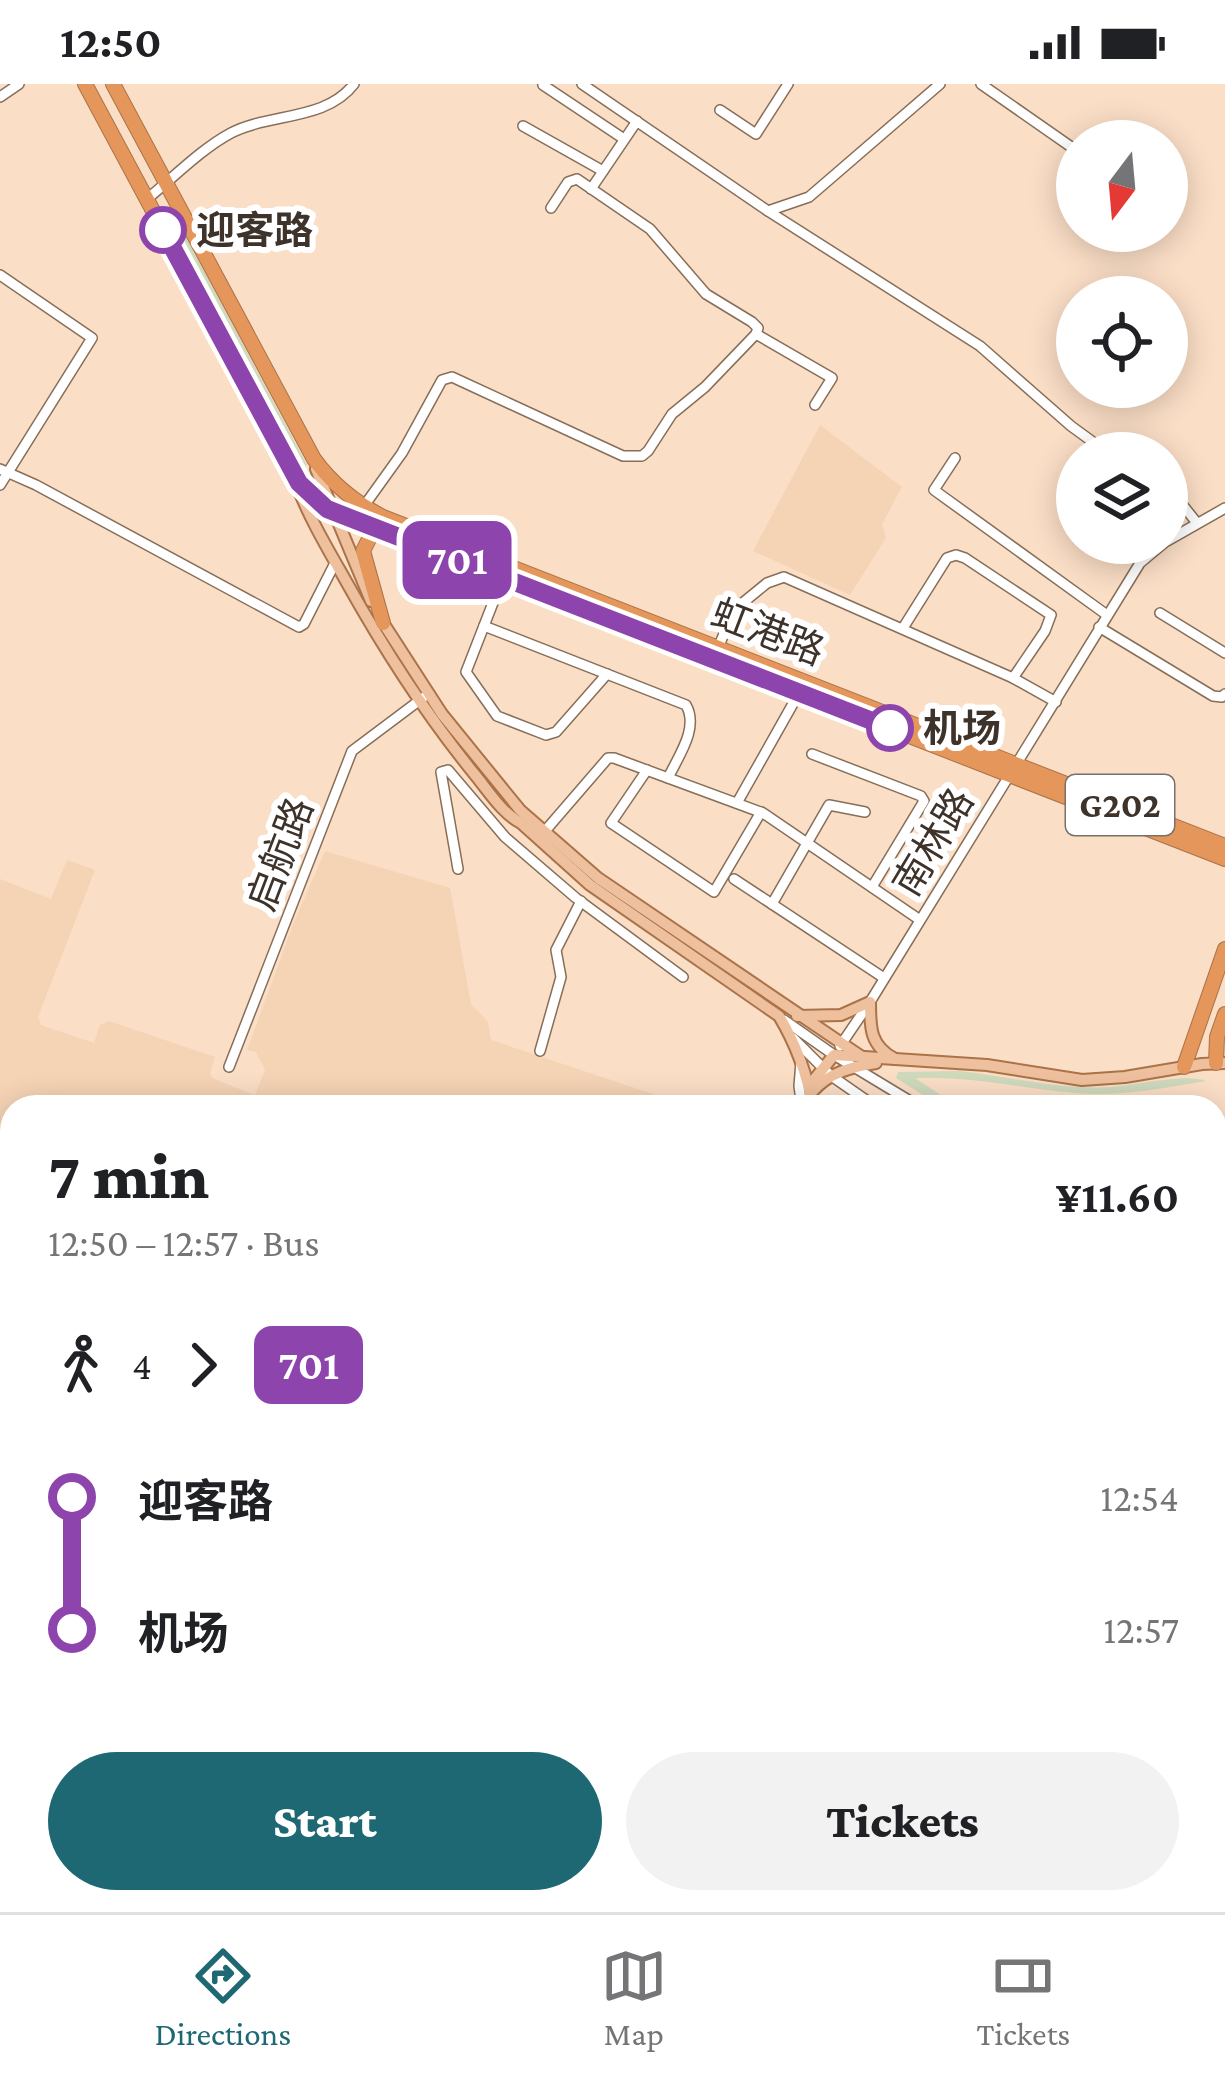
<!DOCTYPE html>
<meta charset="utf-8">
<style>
body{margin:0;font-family:"Crimson Pro","Noto Sans SC",serif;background:#f2f2f2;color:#202124;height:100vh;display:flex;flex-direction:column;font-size:45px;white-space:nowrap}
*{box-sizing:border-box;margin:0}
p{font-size:39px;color:#757577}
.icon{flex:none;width:66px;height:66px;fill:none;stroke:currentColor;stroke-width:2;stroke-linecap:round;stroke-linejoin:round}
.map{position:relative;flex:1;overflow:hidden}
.sheet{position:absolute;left:0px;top:1011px;width:1227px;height:819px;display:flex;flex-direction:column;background:#fff;border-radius:36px 36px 0 0;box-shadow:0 6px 30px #0003}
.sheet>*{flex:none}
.badge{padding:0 24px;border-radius:18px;font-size:42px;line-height:78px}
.needle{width:78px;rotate:196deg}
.buttons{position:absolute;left:1056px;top:36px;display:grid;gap:24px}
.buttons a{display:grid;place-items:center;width:132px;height:132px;border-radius:50%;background:#fff;box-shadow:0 6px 30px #0003;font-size:60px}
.map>.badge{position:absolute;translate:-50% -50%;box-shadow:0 0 0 6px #fff}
.legs{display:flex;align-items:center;gap:18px;height:132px;padding:0 48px;font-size:39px}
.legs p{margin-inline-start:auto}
.summary{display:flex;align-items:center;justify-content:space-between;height:204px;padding:0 48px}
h1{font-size:66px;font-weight:800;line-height:90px}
.cta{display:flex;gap:24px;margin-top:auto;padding:24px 48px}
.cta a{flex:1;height:138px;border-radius:72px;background:#1e6873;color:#fff;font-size:48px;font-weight:800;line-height:138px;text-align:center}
.cta a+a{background:#f2f2f2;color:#202124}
ul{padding:0 48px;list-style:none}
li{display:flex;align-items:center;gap:42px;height:132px;font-size:45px}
li i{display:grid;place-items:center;width:18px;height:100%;margin:0 15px;background:currentColor}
li i::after{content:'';width:30px;height:30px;margin:-15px;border:9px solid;border-radius:50%;background:#fff}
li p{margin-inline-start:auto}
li:first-child i{background:linear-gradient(#0000 50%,currentColor 0)}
li:last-child i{background:linear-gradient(currentColor 50%,#0000 0)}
.status{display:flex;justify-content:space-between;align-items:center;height:84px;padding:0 60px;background:#fff;direction:ltr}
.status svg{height:33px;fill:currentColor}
.tab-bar{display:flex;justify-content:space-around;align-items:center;height:168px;border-top:3px solid #e0e0e0;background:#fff;font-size:33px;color:#757577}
.tab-bar a{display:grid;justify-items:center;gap:6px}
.tab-bar .on{color:#1e6873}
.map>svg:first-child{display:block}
</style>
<div class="status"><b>12:50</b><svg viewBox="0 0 49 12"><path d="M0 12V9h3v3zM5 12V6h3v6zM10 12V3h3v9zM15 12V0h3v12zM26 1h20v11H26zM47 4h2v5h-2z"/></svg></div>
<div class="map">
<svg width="1225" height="1828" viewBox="0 0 1225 1828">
<rect width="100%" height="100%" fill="#fbdec6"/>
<g fill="#f5d3b5">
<path d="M820 341 902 403 882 440 886 454 850 511 753 467Z"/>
<path d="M325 767 450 804 471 920 488 938 491 956 692 1023H12V1702L0 1699V795L51 815 67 776 95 786 38 933 41 941 94 959 100 941 109 937 215 973 210 989 212 994 255 1011 265 986 256 968 247 966 294 838Z"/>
<path d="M1215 1271 1225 1274V1828H519L478 1818H1215Z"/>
</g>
<g fill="#cfd9bc">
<path d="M171 125 307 381 299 385 163 129Z"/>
<path d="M960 987C1011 993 1060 1006 1112 1003 1135 1001 1188 989 1206 997 1163 1004 1119 1013 1075 1009 1019 1004 972 992 915 994L959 1023H942L896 994 898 988Z"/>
<path d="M0 1214 12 1226V1369L0 1364Z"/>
<path d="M1215 1675 1225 1678V1828H1177L1151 1818H1215Z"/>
</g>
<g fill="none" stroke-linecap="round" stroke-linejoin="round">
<g stroke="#b09a88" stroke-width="21">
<path d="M0 1168 12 1184"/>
<path d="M1215 1648 1225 1652"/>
</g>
<g stroke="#b09a88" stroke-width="51">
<path d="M0 1403 12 1408"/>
<path d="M1040 1818 1065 1828"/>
</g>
<defs>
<g id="minor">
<path d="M582 0 768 127 980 262 1071 342 1108 369"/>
<path d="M981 0 1077 67"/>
<path d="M543 1 624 55"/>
<path d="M0 13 19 0"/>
<path d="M720 26 756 50 788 0"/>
<path d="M523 42 603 87"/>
<path d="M591 105 637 37"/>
<path d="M147 115C173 94 201 65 231 49 269 29 326 37 354 0"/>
<path d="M768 127 809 113 940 0"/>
<path d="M0 191 92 254 0 401"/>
<path d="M756 250 832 294 815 321"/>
<path d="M955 374 934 406 1107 531"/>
<path d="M0 385 36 401 299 543 304 540 335 479"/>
<path d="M1167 408 1177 414 1197 439"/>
<path d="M364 422 402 369 442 296 452 293 623 372H642L648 367 672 330 705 303 756 250 758 244 752 238 706 210 650 145 577 95 568 98 551 124"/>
<path d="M1167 457 1225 424"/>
<path d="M503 493 466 588 497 632 546 651 556 648 607 590"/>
<path d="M1160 529 1225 569"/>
<path d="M484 542 686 621C699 644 679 671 668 694"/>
<path d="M1099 543 1213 612 1222 613 1225 610"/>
<path d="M903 544 947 474 956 471 965 474 1051 531 1045 547 1013 594"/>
<path d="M718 564 734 526 767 499 784 493 1013 594 1056 618"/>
<path d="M812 670 921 712 924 717 872 803"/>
<path d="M647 686 611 739 714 808 761 728"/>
<path d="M737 719 799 609"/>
<path d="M545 747 608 674H614L763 729 920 836"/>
<path d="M458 785 441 688 448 686 505 753 576 814 683 893"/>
<path d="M734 795 884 894"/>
<path d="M772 820 829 721 865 728"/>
<path d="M784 936 834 971 920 1023"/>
<path d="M793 954 830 991 876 1023"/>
<path d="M840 962 870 918 1140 479 1164 459"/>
<path d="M540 967 561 893 556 866 581 817"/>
<path d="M801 978 799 1002 802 1023"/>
<path d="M229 983 352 667 424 613"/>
<path d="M1215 1129 1225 1131"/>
<path d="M1215 1240 1225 1244"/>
<path d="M1215 1251 1225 1254"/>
</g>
<g id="major">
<path d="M316 385 371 517"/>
<path d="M296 399C309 434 329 467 347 499 385 567 427 632 476 692 489 708 503 730 521 739L590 801 779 932C796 960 807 991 813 1023"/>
<path d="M380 534 442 630 520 726 598 794 862 973"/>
<path d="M797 932 841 931 870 918C870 944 870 962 895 975"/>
<path d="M809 1002 834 971 987 981 1082 996 1125 993 1202 980 1225 979"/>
<path d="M813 1007C830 988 852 983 876 979"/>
<path d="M1215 1265 1225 1269"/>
</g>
<g id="highway">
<path d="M85 0 299 399 327 425 1225 775"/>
<path d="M113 0 314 375C332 400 356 419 383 433L1225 762"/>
<path d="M383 539 363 467 371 451 386 448"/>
<path d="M1216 979 1217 953 1225 930"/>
<path d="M1184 983 1225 865"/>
</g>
</defs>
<use href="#minor" stroke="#876e58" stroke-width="12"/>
<use href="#major" stroke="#aa734a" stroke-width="14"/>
<use href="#highway" stroke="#aa734a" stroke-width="16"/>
<use href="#minor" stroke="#fff" stroke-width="9"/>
<use href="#major" stroke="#efc09d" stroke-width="10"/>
<use href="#highway" stroke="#e4965b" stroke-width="14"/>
</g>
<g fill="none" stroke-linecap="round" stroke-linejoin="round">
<defs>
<path id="line-1" d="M163 146 299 399 327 425 890 644"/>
</defs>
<use href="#line-1" stroke="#fff" stroke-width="27"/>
<use href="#line-1" stroke="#8e44ad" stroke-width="18"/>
</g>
<g fill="#fff" stroke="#8e44ad" stroke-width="6">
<circle cx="163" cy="146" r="21"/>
<circle cx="890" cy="644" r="21"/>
</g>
<g text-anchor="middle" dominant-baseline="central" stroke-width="12" stroke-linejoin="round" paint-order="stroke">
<rect fill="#fff" stroke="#78706a" stroke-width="3" x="1066" y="691" width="108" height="60" rx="9"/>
<g font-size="36" font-weight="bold" fill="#3e332a">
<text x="1120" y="721">G202</text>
</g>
<g font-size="39" font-weight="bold" fill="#3e332a" stroke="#fff" text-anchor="start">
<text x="196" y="146">迎客路</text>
<text x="923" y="644">机场</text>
</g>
<g font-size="39" fill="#3e332a" stroke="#fff">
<text transform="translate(768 548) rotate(21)">虹港路</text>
<text transform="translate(933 758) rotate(-59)">南林路</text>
<text transform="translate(280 770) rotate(-69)">启航路</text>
</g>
</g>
</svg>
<div class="buttons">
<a><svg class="needle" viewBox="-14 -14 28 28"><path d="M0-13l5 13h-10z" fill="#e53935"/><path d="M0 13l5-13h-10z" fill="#757577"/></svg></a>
<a><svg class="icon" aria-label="locate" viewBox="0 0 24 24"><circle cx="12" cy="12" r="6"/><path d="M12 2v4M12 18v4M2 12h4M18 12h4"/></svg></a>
<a><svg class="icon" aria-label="layers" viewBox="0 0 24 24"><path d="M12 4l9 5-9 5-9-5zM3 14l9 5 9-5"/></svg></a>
</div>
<b class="badge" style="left:457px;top:476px;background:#8e44ad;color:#fff">701</b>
<section class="sheet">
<div class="summary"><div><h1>7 min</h1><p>12:50 – 12:57 · Bus</p></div><b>¥11.60</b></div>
<div class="legs"><svg class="icon" aria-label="walk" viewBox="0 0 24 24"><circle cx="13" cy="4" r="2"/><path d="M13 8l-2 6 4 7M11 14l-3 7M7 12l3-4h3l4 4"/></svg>4<svg class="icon" aria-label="forward" viewBox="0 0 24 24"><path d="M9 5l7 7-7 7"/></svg><b class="badge" style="background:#8e44ad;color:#fff">701</b></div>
<ul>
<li><i style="color:#8e44ad"></i><b>迎客路</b><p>12:54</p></li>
<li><i style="color:#8e44ad"></i><b>机场</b><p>12:57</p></li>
</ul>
<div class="cta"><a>Start</a><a>Tickets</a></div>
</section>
</div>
<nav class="tab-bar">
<a class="on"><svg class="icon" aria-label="directions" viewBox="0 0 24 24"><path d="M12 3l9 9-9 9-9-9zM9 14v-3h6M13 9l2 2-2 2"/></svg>Directions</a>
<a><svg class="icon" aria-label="map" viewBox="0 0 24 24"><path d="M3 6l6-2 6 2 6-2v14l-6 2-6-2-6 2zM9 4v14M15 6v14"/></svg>Map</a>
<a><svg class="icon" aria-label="tickets" viewBox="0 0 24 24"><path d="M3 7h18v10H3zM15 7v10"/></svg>Tickets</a>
</nav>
